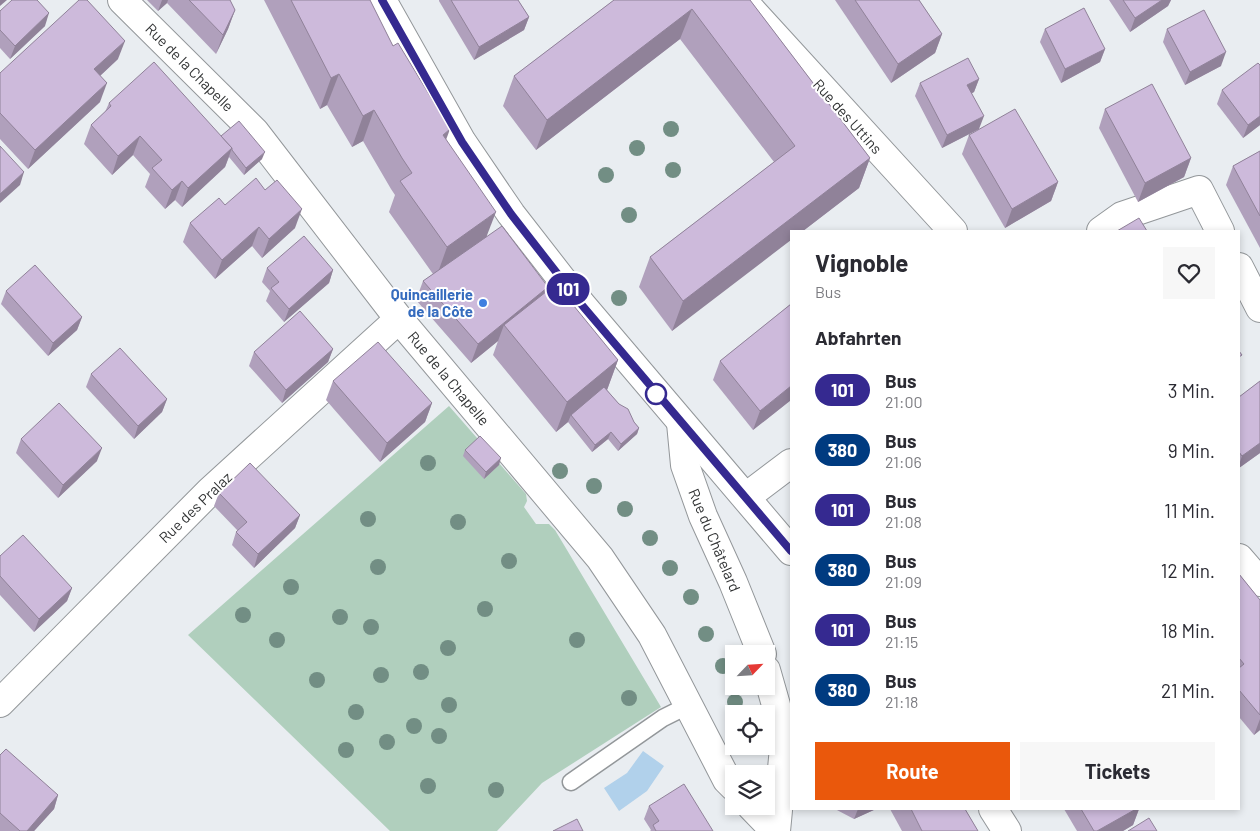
<!DOCTYPE html>
<html lang="de">
<meta charset="utf-8">
<style>
body{margin:0;font-family:Barlow,sans-serif;background:#f7f7f7;color:#2b2b33;height:100vh;display:flex;flex-direction:column;font-size:19px;white-space:nowrap}
*{box-sizing:border-box;margin:0}
p{font-size:16px;color:#7c7c81}
.icon{flex:none;width:28px;height:28px;fill:none;stroke:currentColor;stroke-width:2;stroke-linecap:round;stroke-linejoin:round}
.map{position:relative;flex:1;overflow:hidden}
.drawer{position:absolute;left:790px;top:230px;width:450px;height:580px;display:flex;flex-direction:column;background:#fff;border-radius:0px;box-shadow:0 2px 8px #0003}
.drawer>*{flex:none}
.badge{padding:0 10px;border-radius:16px;font-size:18px;line-height:32px}
.needle{width:32px;rotate:65deg}
.controls{position:absolute;left:725px;top:645px;display:grid;gap:10px}
.controls a{display:grid;place-items:center;width:50px;height:50px;border-radius:0px;background:#fff;box-shadow:0 2px 8px #0003;font-size:25px}
.map>.badge{position:absolute;translate:-50% -50%;box-shadow:0 0 0 2px #fff}
h2{padding:0 25px;font-size:19px;line-height:45px}
.round{display:grid;place-items:center;flex:none;width:52px;height:52px;border-radius:0px;background:#f7f7f7}
.summary{display:flex;align-items:center;justify-content:space-between;height:85px;padding:0 25px}
h1{font-size:24px;font-weight:700;line-height:38px}
.cta{display:flex;gap:10px;margin-top:auto;padding:10px 25px}
.cta a{flex:1;height:58px;border-radius:0px;background:#ea580c;color:#fff;font-size:20px;font-weight:700;line-height:58px;text-align:center}
.cta a+a{background:#f7f7f7;color:#2b2b33}
ul{padding:0;list-style:none}
li{display:flex;align-items:center;gap:15px;height:60px;padding:0 25px}
li div{flex:1}
li b{display:block;font-size:19px}
li em{font-style:normal}
li .badge{min-width:55px;font-weight:700;text-align:center}
.map>svg:first-child{display:block}
</style>
<div class="map">
<svg width="1260" height="831" viewBox="0 0 1260 831">
<rect width="100%" height="100%" fill="#e9edf1"/>
<path fill="#b0cfbd" d="M449 406 526 494 527 501 524 507 536 524H549L555 530 661 707 542 783 497 831H390L188 635Z"/>
<path fill="#b1d1eb" d="M643 751 664 766 647 791 619 811 604 788 627 773Z"/>
<g fill="none" stroke-linecap="round" stroke-linejoin="round">
<defs>
<path id="service" d="M571 782 663 718 687 706"/>
<g id="minor">
<path d="M122 0 255 132 399 319 600 558 652 635 727 780 734 787"/>
<path d="M742 0 953 231"/>
<path d="M1101 231 1122 216 1199 190 1220 231"/>
<path d="M1239 267 1260 308"/>
<path d="M681 423 685 465 703 516 733 582 762 654"/>
<path d="M746 497 791 463"/>
<path d="M1239 558 1260 582"/>
<path d="M766 670 776 705 784 748 776 831"/>
<path d="M0 703 210 491 399 319"/>
<path d="M751 806 775 831"/>
</g>
<g id="primary">
<path d="M382 0 462 142 511 214 581 304 791 551"/>
<path d="M993 809 1007 831"/>
</g>
</defs>
<use href="#service" stroke="#93979a" stroke-width="19"/>
<use href="#minor" stroke="#93979a" stroke-width="30"/>
<use href="#primary" stroke="#93979a" stroke-width="30"/>
<use href="#service" stroke="#fff" stroke-width="16"/>
<use href="#minor" stroke="#fff" stroke-width="28"/>
<use href="#primary" stroke="#fff" stroke-width="28"/>
</g>
<g fill="#728e84">
<circle cx="671" cy="129" r="8"/>
<circle cx="637" cy="148" r="8"/>
<circle cx="673" cy="170" r="8"/>
<circle cx="606" cy="175" r="8"/>
<circle cx="629" cy="215" r="8"/>
<circle cx="619" cy="298" r="8"/>
<circle cx="428" cy="463" r="8"/>
<circle cx="560" cy="471" r="8"/>
<circle cx="594" cy="486" r="8"/>
<circle cx="625" cy="509" r="8"/>
<circle cx="368" cy="519" r="8"/>
<circle cx="458" cy="522" r="8"/>
<circle cx="650" cy="538" r="8"/>
<circle cx="509" cy="561" r="8"/>
<circle cx="378" cy="567" r="8"/>
<circle cx="670" cy="568" r="8"/>
<circle cx="291" cy="587" r="8"/>
<circle cx="691" cy="597" r="8"/>
<circle cx="485" cy="609" r="8"/>
<circle cx="243" cy="615" r="8"/>
<circle cx="340" cy="617" r="8"/>
<circle cx="371" cy="627" r="8"/>
<circle cx="706" cy="634" r="8"/>
<circle cx="277" cy="640" r="8"/>
<circle cx="577" cy="640" r="8"/>
<circle cx="448" cy="648" r="8"/>
<circle cx="723" cy="666" r="8"/>
<circle cx="421" cy="672" r="8"/>
<circle cx="381" cy="675" r="8"/>
<circle cx="317" cy="680" r="8"/>
<circle cx="629" cy="698" r="8"/>
<circle cx="735" cy="702" r="8"/>
<circle cx="449" cy="705" r="8"/>
<circle cx="356" cy="712" r="8"/>
<circle cx="414" cy="726" r="8"/>
<circle cx="439" cy="736" r="8"/>
<circle cx="387" cy="742" r="8"/>
<circle cx="346" cy="750" r="8"/>
<circle cx="428" cy="786" r="8"/>
<circle cx="496" cy="790" r="8"/>
</g>
<g fill="#b0a0bc">
<path d="M147 0H230L235 10 228 29 216 54 167 3 158 11Z"/>
<path d="M264 0H370L393 46 446 140 487 236 547 291 618 360 607 390 639 428 637 434 618 451 608 439 592 452 568 422 556 432 493 355 498 341 471 363 416 300 423 281 433 274 389 212 395 195 391 189 363 141 352 147 327 105 320 109Z"/>
<path d="M439 0H518L529 17 524 30 474 60 439 1Z"/>
<path d="M614 0H750L870 158 859 188 803 231H791L672 331 639 287 650 257 774 162 680 39 536 150 503 106 514 76Z"/>
<path d="M835 0H919L942 34 935 53 891 83Z"/>
<path d="M1109 0H1171L1168 6 1130 32Z"/>
<path d="M0 11 45 26 10 59 0 48Z"/>
<path d="M1045 29 1105 49 1100 62 1061 83 1040 42Z"/>
<path d="M1167 29 1221 66 1185 85 1163 42Z"/>
<path d="M118 59 100 76V102L28 169 0 139V73Z"/>
<path d="M1260 65V125L1243 138 1217 104 1222 90Z"/>
<path d="M979 79 974 92 972 93 979 129 942 148 915 96 920 83Z"/>
<path d="M109 103 221 136 262 159 244 175 229 157 225 167 182 207 175 200 165 209 145 187 150 174 133 155 112 175 84 144 91 125 105 112Z"/>
<path d="M1105 109 1191 158 1184 177 1138 202 1099 128Z"/>
<path d="M969 135 1058 182 1051 201 1005 228 962 154Z"/>
<path d="M1260 151V248L1226 185 1233 166Z"/>
<path d="M225 205 295 228 262 258 252 246 215 279 183 242 190 223Z"/>
<path d="M267 268 333 270 329 283 284 322 266 301 270 291 262 282Z"/>
<path d="M6 291 82 317 77 330 48 356 1 304Z"/>
<path d="M791 304V400L753 430 713 380 720 361Z"/>
<path d="M333 349 328 362 282 403 249 366 254 352Z"/>
<path d="M91 374 167 399 162 412 134 439 86 387Z"/>
<path d="M333 381 432 403 425 422 380 462 326 400Z"/>
<path d="M1260 381V453L1239 468V397Z"/>
<path d="M21 439 97 461 58 498 16 453Z"/>
<path d="M465 450 499 465 484 479 463 456Z"/>
<path d="M219 493 300 515 295 528 254 568 232 545 236 532 238 531 214 506Z"/>
<path d="M0 556 72 588 67 601 34 632 0 595Z"/>
<path d="M1239 574 1260 600V730L1254 735 1239 717Z"/>
<path d="M0 755 58 795 54 809 34 831H0Z"/>
<path d="M649 806 713 831H650L651 830 644 819Z"/>
<path d="M835 809H876L854 819Z"/>
<path d="M890 809H965L978 831H902Z"/>
<path d="M1064 809H1139L1133 825 1123 831H1077Z"/>
</g>
<g fill="#908299">
<path d="M0 0H7L0 6Z"/>
<path d="M162 0H168L167 3 158 11Z"/>
<path d="M1162 0H1171L1168 6 1130 32 1135 18Z"/>
<path d="M692 9 680 39 536 150 547 120Z"/>
<path d="M235 10 228 29 216 54 223 35Z"/>
<path d="M49 13 45 26 10 59 15 46Z"/>
<path d="M529 17 524 30 474 60 479 47Z"/>
<path d="M942 34 935 53 891 83 898 64Z"/>
<path d="M125 41 118 59 87 88 94 69Z"/>
<path d="M1105 49 1100 62 1061 83 1065 69Z"/>
<path d="M1226 52 1221 66 1185 85 1190 72Z"/>
<path d="M339 74 327 105 320 109 331 78Z"/>
<path d="M979 79 974 92 963 98 967 85Z"/>
<path d="M107 83 100 102 28 169 35 150Z"/>
<path d="M374 110 363 141 352 147 363 116Z"/>
<path d="M984 116 979 129 942 148 947 135Z"/>
<path d="M1260 116V125L1243 138 1248 125Z"/>
<path d="M450 129 439 159 443 135Z"/>
<path d="M140 136 133 155 112 175 118 156Z"/>
<path d="M232 148 225 167 182 207 188 188Z"/>
<path d="M265 152 262 159 244 175 246 168Z"/>
<path d="M870 158 859 188 803 231H791V240L672 331 683 301Z"/>
<path d="M1191 158 1184 177 1138 202 1145 183Z"/>
<path d="M24 172 20 185 0 203V194Z"/>
<path d="M182 181 175 200 165 209 172 190Z"/>
<path d="M1058 182 1051 201 1005 228 1012 209Z"/>
<path d="M302 209 295 228 262 258 269 239Z"/>
<path d="M496 212 484 243 436 278 447 247Z"/>
<path d="M259 227 252 246 215 279 222 260Z"/>
<path d="M333 270 329 283 284 322 289 309Z"/>
<path d="M548 287 541 306 504 325 498 341 471 363 478 344Z"/>
<path d="M82 317 77 330 48 356 53 343Z"/>
<path d="M333 349 328 362 282 403 286 390Z"/>
<path d="M618 360 607 390 571 415 568 422 556 432 567 402Z"/>
<path d="M791 386V400L753 430 760 411Z"/>
<path d="M167 399 162 412 134 439 138 426Z"/>
<path d="M432 403 425 422 380 462 387 443Z"/>
<path d="M639 428 637 434 618 451 621 444Z"/>
<path d="M611 432 608 439 592 452 595 445Z"/>
<path d="M1260 443V453L1239 468V465L1242 456Z"/>
<path d="M102 448 97 461 58 498 63 485Z"/>
<path d="M501 458 499 465 484 479 486 472Z"/>
<path d="M300 515 295 528 254 568 258 554Z"/>
<path d="M72 588 67 601 34 632 39 619Z"/>
<path d="M1260 719V730L1254 735Z"/>
<path d="M58 795 54 809 34 831H27Z"/>
<path d="M858 809H876L854 819Z"/>
<path d="M1136 809H1139L1133 825 1123 831H1097Z"/>
</g>
<g fill="#cdbadb" stroke="#908299">
<path d="M12 0H37L49 13 15 46 0 30V11Z"/>
<path d="M79 0H87L125 41 94 69 107 83 35 150 0 113V73Z"/>
<path d="M189 0H230L235 10 223 35Z"/>
<path d="M291 0H370L393 46 398 43 450 129 443 135 496 212 447 247 400 181 412 173 402 158 374 110 363 116 339 74 331 78Z"/>
<path d="M451 0H518L529 17 479 47Z"/>
<path d="M614 0H750L870 158 683 301 650 257 795 146 692 9 547 120 514 76Z"/>
<path d="M855 0H919L942 34 898 64Z"/>
<path d="M1123 0H1162L1135 18Z"/>
<path d="M1084 8 1105 49 1065 69 1045 29Z"/>
<path d="M1204 10 1226 52 1190 72 1167 29Z"/>
<path d="M968 58 979 79 967 85 984 116 947 135 920 83Z"/>
<path d="M154 62 232 148 188 188 182 181 172 190 152 168 162 160 140 136 118 156 91 125 111 106 109 103Z"/>
<path d="M1258 63 1260 65V116L1248 125 1222 90Z"/>
<path d="M1152 84 1191 158 1145 183 1105 109Z"/>
<path d="M1015 109 1058 182 1012 209 969 135Z"/>
<path d="M239 121 265 152 246 168 232 150V148L221 136Z"/>
<path d="M0 146 24 172 0 194Z"/>
<path d="M1260 151V216L1233 166Z"/>
<path d="M256 178 265 190 277 180 302 209 269 239 259 227 222 260 190 223 219 198 225 205Z"/>
<path d="M1139 218 1147 231H1117Z"/>
<path d="M502 226 548 287 478 344 423 281Z"/>
<path d="M304 236 333 270 289 309 271 288 279 282 267 268Z"/>
<path d="M35 265 82 317 53 343 6 291Z"/>
<path d="M556 284 618 360 567 402 504 325Z"/>
<path d="M791 304V386L760 411 720 361Z"/>
<path d="M300 311 333 349 286 390 254 352Z"/>
<path d="M378 342 432 403 387 443 333 381Z"/>
<path d="M120 348 167 399 138 426 91 374Z"/>
<path d="M1239 351 1242 355 1239 357Z"/>
<path d="M1260 381V443L1242 456 1239 452V397Z"/>
<path d="M604 387 619 404 628 409 634 422 639 428 621 444 611 432 595 445 571 415Z"/>
<path d="M59 403 102 448 63 485 21 439Z"/>
<path d="M480 436 501 458 486 472 465 450Z"/>
<path d="M250 463 300 515 258 554 236 532 247 522 219 493Z"/>
<path d="M23 535 72 588 39 619 0 576V556Z"/>
<path d="M1239 574 1260 600V715L1239 690V668L1244 664 1239 658Z"/>
<path d="M6 749 58 795 27 831H20L0 813V755Z"/>
<path d="M684 784 713 831H656L653 825 659 821 649 806Z"/>
<path d="M911 809H965L978 831H922Z"/>
<path d="M1081 809H1136L1097 831H1094Z"/>
<path d="M1149 818 1157 831H1128Z"/>
<path d="M577 819 583 831H553Z"/>
</g>
<g fill="none" stroke-linecap="round" stroke-linejoin="round">
<defs>
<path id="line" d="M382 0 462 142 511 214 581 304 791 551"/>
</defs>
<use href="#line" stroke="#fff" stroke-width="11"/>
<use href="#line" stroke="#352990" stroke-width="8"/>
</g>
<circle fill="#3f7fe0" stroke="#fff" stroke-width="2" cx="483" cy="303" r="5"/>
<circle fill="#fff" stroke="#352990" stroke-width="2.5" cx="656" cy="394" r="10"/>
<g text-anchor="middle" dominant-baseline="central" stroke-width="4" stroke-linejoin="round" paint-order="stroke">
<g font-size="15" fill="#303233" stroke="#fff">
<text transform="translate(190 67) rotate(45)">Rue de la Chapelle</text>
<text transform="translate(848 116) rotate(48)">Rue des Uttins</text>
<text transform="translate(449 378) rotate(50)">Rue de la Chapelle</text>
<text transform="translate(195 507) rotate(-44)">Rue des Pralaz</text>
<text transform="translate(715 540) rotate(67)">Rue du Châtelard</text>
</g>
<g font-size="15" font-weight="bold" fill="#366cbe" stroke="#fff" text-anchor="end">
<text x="473" y="294">Quincaillerie<tspan x="473" dy="17">de la Côte</tspan></text>
</g>
</g>
</svg>
<div class="controls">
<a><svg class="needle" viewBox="-14 -14 28 28"><path d="M0-13l5 13h-10z" fill="#e53935"/><path d="M0 13l5-13h-10z" fill="#7c7c81"/></svg></a>
<a><svg class="icon" aria-label="locate" viewBox="0 0 24 24"><circle cx="12" cy="12" r="6"/><path d="M12 2v4M12 18v4M2 12h4M18 12h4"/></svg></a>
<a><svg class="icon" aria-label="layers" viewBox="0 0 24 24"><path d="M12 4l9 5-9 5-9-5zM3 14l9 5 9-5"/></svg></a>
</div>
<b class="badge" style="left:568px;top:289px;background:#352990;color:#fff">101</b>
<section class="drawer">
<div class="summary"><div><h1>Vignoble</h1><p>Bus</p></div><a class="round"><svg class="icon" aria-label="heart" viewBox="0 0 24 24"><path d="M12 20l-8-8c-3-5 5-10 8-4 3-6 11-1 8 4z"/></svg></a></div>
<h2>Abfahrten</h2>
<ul>
<li><span class="badge" style="background:#352990;color:#fff">101</span><div><b>Bus</b><p>21:00</p></div><em>3 Min.</em></li>
<li><span class="badge" style="background:#003b80;color:#fff">380</span><div><b>Bus</b><p>21:06</p></div><em>9 Min.</em></li>
<li><span class="badge" style="background:#352990;color:#fff">101</span><div><b>Bus</b><p>21:08</p></div><em>11 Min.</em></li>
<li><span class="badge" style="background:#003b80;color:#fff">380</span><div><b>Bus</b><p>21:09</p></div><em>12 Min.</em></li>
<li><span class="badge" style="background:#352990;color:#fff">101</span><div><b>Bus</b><p>21:15</p></div><em>18 Min.</em></li>
<li><span class="badge" style="background:#003b80;color:#fff">380</span><div><b>Bus</b><p>21:18</p></div><em>21 Min.</em></li>
</ul>
<div class="cta"><a>Route</a><a>Tickets</a></div>
</section>
</div>
